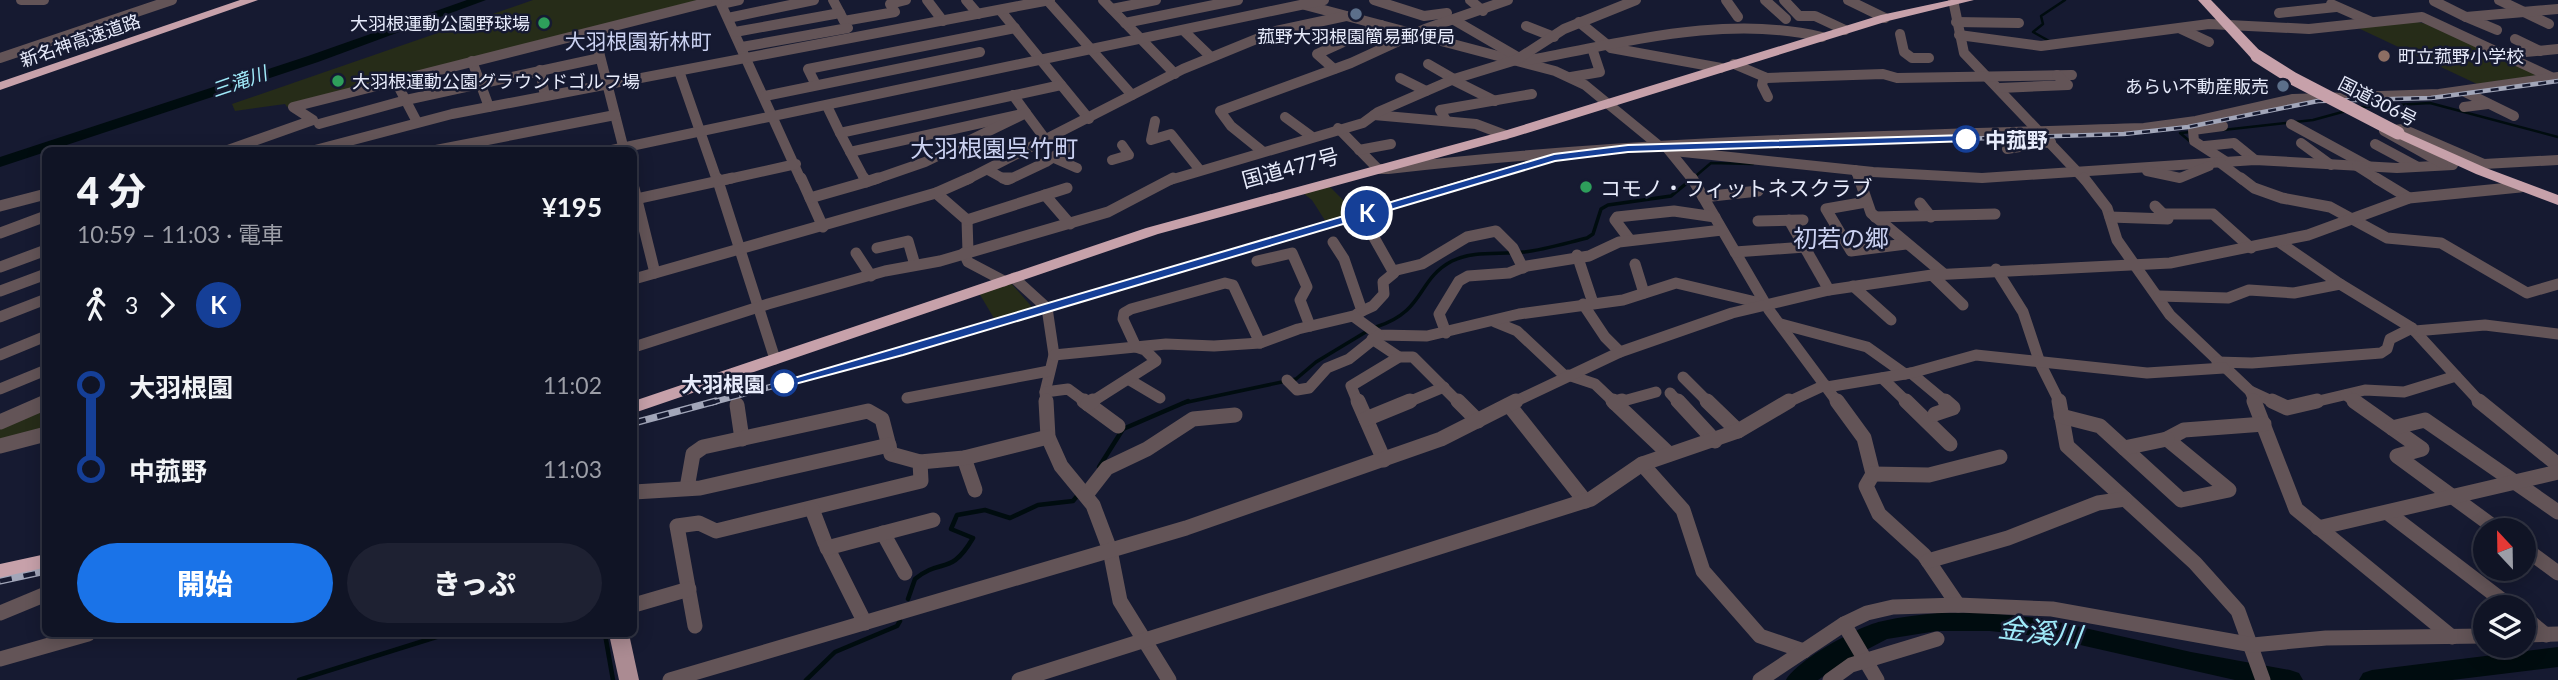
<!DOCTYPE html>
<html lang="ja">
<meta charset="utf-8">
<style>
body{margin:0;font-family:Lato,"Noto Sans JP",sans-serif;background:#1e2132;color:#f1f3f6;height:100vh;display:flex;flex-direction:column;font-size:26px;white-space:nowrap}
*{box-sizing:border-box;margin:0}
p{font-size:23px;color:#9c9ea7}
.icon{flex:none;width:38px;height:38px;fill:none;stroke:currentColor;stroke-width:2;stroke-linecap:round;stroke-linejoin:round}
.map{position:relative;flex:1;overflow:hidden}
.drawer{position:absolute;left:42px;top:147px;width:595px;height:490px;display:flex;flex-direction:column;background:#101425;border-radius:10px;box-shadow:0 4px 18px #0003,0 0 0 2px #303342}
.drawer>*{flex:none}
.badge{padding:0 14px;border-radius:23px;font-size:24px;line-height:46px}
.needle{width:46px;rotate:338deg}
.controls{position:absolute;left:2473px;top:518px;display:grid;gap:14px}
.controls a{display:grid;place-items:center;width:63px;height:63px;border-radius:50%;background:#101425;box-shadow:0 4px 18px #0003,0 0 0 2px #303342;font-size:35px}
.map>.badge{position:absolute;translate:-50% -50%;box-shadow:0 0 0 4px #fff}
.legs{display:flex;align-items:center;gap:10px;height:77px;padding:0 35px;font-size:23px}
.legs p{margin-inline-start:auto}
.overview{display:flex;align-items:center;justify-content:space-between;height:119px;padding:0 35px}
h1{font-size:38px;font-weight:800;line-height:52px}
.cta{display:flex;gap:14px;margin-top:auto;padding:14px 35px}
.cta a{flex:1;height:80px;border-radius:42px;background:#1a73e8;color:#fff;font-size:28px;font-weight:800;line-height:80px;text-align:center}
.cta a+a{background:#1e2132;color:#f1f3f6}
ul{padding:0 35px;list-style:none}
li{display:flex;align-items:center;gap:24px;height:84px;font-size:26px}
li i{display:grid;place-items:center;width:10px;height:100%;margin:0 9px;background:currentColor}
li i::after{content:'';width:18px;height:18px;margin:-9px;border:5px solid;border-radius:50%;background:#101425}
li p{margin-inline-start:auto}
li:first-child i{background:linear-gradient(#0000 50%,currentColor 0)}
li:last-child i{background:linear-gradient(currentColor 50%,#0000 0)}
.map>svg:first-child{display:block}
</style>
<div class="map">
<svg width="2558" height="680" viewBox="0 0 2558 680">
<rect width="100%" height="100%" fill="#161a31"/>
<g fill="#262c18">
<path d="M533 0H713L287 107 285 104 235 111 232 104Z"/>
<path d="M2414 21 2426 24 2539 75 2477 84 2358 28Z"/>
<path d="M1329 186 1356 213 1326 222 1312 200 1303 193Z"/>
<path d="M1010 282 1032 307 995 320 979 293Z"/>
<path d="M45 405V431L0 443V425Z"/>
</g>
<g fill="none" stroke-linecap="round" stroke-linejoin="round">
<g stroke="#000c0f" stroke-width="2.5">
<path d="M2051 42 2033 32 2043 24 2041 16 2065 0"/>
<path d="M2361 107 2430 103 2558 137"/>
<path d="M2223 130 2313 120 2346 111"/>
<path d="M2191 132 2180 133 2192 143"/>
<path d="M1691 180 1711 163 1753 164"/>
</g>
<g stroke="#000c0f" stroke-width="3.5">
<path d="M1376 327C1426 311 1416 280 1452 261 1474 250 1500 255 1523 252 1544 250 1566 243 1587 238L1593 234 1601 209 1608 205 1671 196 1693 178"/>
<path d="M1183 403 1296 379 1316 362 1369 330"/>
</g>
<g stroke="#000c0f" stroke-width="4.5">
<path d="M1099 467 1123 429 1188 401"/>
<path d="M908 599 915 579C942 557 950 577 973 538L951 529 957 515 985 510 1010 518 1038 505 1073 501 1078 495"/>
<path d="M605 634 613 680"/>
<path d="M299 680 446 634"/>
<path d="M806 680 835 652 897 626 900 621"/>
</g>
<g fill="#000c0f" fill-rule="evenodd">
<path d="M467 0H486L318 62 0 167V157L308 56Z"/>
<path d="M1937 613H1990L2045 619 2191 652 2290 670 2299 673 2303 680H2235L2045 637 1990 631H1937L1887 639 1847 660 1818 680H1786C1797 660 1860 625 1883 621 1900 617 1919 615 1937 613Z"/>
<path d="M2558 647V667L2452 680H2359L2363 673 2372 670Z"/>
</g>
<g stroke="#635457" stroke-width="10">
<path d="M21 0H44"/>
<path d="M739 0 721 4 801 180"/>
<path d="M833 0 840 13"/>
<path d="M927 0 943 21"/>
<path d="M966 0 978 14"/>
<path d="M1047 0 1132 95"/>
<path d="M1103 0 1175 74"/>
<path d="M1374 0 1424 16 1447 13"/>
<path d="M1470 0 1483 11"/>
<path d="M1726 0 1738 17"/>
<path d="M1765 0 1786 19"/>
<path d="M1784 0 1799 16H1815L1845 30"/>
<path d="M1848 0 1885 18"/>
<path d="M1953 0 1964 53 2085 180"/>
<path d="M2499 0 2549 24"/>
<path d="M2434 1 2466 17"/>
<path d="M2331 4 2372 22"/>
<path d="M1305 5 1555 71 1585 85 1657 144"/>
<path d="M1112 9 1156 0"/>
<path d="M1000 10 1089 119"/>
<path d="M2279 13 2336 7"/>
<path d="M728 18 814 0"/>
<path d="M1454 20 1516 56"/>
<path d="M1579 22 1611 48 1721 68"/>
<path d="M1956 22 2019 23"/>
<path d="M1125 23 1238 0"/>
<path d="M1526 26 1554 37"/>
<path d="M2181 29 2209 42"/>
<path d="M2497 30 2466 17 2558 9"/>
<path d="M735 32 840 13 844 21 895 12 890 4 906 0"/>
<path d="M1185 32 1211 57"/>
<path d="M1900 34 1904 52 1912 58H1929"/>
<path d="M1959 35 2041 46 2209 24 2309 29 2422 17 2551 77"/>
<path d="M2515 39 2540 51"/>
<path d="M742 47 848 28"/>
<path d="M598 48 624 150"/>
<path d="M2504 54 2558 49"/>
<path d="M0 58 172 0"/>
<path d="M1529 60C1624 43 1725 14 1822 37"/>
<path d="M472 61 489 107"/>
<path d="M1428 64 1454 79"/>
<path d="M1734 64 1767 78 1883 74 1897 78 2072 75"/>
<path d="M1334 69 1317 54 1381 25"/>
<path d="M540 70 545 96"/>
<path d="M679 71 717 180"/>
<path d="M1571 77 1600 72 1593 51"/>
<path d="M1764 77 1762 85 1768 97"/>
<path d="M1400 78 1426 91"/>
<path d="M395 80 417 122"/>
<path d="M1453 80 1495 101"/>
<path d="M816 85 808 69 1015 28"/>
<path d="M2000 88 2068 85 2057 75"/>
<path d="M2463 91 2514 116"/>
<path d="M765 96 980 52"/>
<path d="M827 106 840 133"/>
<path d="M2464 107 2488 104"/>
<path d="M1374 115 1476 124 1505 135"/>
<path d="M1285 117 1311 136"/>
<path d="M1446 120 1440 110 1532 94"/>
<path d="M1155 121 1151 140 1171 134 1199 169"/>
<path d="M319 124 406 100 600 58"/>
<path d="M2291 124 2368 166"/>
<path d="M2223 126 2193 130 2194 141 2225 161"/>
<path d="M1338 128 1378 169H1388C1639 140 1891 136 2144 128L2196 121 2293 99 2439 94 2558 77"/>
<path d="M2301 143 2331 165"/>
<path d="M2375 144 2416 166"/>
<path d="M2205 146 2234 143 2255 160"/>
<path d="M1667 148 1693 180"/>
<path d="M2007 149 2051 142"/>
<path d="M228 150 313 120 293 107 717 0"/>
<path d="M315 150 452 114 1050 0"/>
<path d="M436 150 615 115"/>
<path d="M612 150 1324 0"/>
<path d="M1359 150 1391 144"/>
<path d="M1262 151 1231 126 1220 111 1351 63 1425 29 1508 0"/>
<path d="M1674 151 1873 172 1982 178 2255 160 2397 168 2453 165"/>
<path d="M850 152 1026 113 1013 95"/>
<path d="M1054 158 1077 168"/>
<path d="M1112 160 1129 155 1122 145"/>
<path d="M2219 162 2243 180"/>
<path d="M2443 164 2384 131 2403 129 2484 164 2558 160"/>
<path d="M2357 166 2379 180"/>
<path d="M988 170 1006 180"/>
<path d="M1855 170 1860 180"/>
<path d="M2147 171 2180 178 2209 166"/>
<path d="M724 180 796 164"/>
<path d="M865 180 840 133 1061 85"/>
<path d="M873 180 925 162 1026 113 1046 140"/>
<path d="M966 180 1183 69 1276 31 1346 16"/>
<path d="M1008 180 1046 162 1071 145 1052 138"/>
<path d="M1170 180 1363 123 1378 112 1454 79 1516 60 1564 29 1636 0"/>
</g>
<g stroke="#635457" stroke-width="11">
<path d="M717 178 775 359"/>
<path d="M801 178 823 227"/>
<path d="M864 178 866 182 878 178"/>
<path d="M1003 178H1011"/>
<path d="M1692 178 1769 310 1838 403"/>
<path d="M1859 178 1871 213 1944 274"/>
<path d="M2084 178 2107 208 2117 240 2170 315 2250 391 2255 403"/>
<path d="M2241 178 2254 188 2282 198 2330 207 2387 238 2441 243 2527 293 2558 284"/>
<path d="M2376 178 2409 198"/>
<path d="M634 188 655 273"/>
<path d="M936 193 967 220 968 252"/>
<path d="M1045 195 1070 224"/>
<path d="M1703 197 1758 191"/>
<path d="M810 198 866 182"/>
<path d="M636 199 732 178"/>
<path d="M1866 202 1826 209 1851 251 1906 244"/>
<path d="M1920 203 1931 217"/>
<path d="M0 206 46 194"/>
<path d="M2163 214H2213L2251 248"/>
<path d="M1875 217 1995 214"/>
<path d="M2110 217 2168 219 2155 206"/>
<path d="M967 220 1067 188"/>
<path d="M1789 220 1829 290"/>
<path d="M1758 221 1803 220"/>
<path d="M0 233 46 216"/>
<path d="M1630 240 1615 220 1617 217 1674 211 1715 217"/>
<path d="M1333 242 1344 259 1362 311 1357 314"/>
<path d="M2279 242 2340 284"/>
<path d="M877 248 908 241 915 265"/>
<path d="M1735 252 1805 247"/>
<path d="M856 253 871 276"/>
<path d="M964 253 968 262 1004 281"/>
<path d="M1577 255 1593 303"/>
<path d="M1257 261 1292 253 1307 287 1300 300 1310 326"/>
<path d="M1635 264 1644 293"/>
<path d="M0 267 46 250"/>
<path d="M1996 269 2023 312 2040 363 2060 403"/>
<path d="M1393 271 1422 264 1467 237 1496 231 1513 248 1523 268"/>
<path d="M1932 275 1963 305"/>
<path d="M1014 278 1047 308 1054 355 1045 392 1046 403"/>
<path d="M634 279 936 193 970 178"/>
<path d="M1853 286 1891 320"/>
<path d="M0 291 46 274"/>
<path d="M2159 296 2228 298 2249 290 2294 293 2340 284 2412 328 2456 376 2404 392 2365 390 2310 403"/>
<path d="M1583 304 1605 337 1620 352"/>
<path d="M1362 311 1373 306 1384 294 1383 282 1394 273 1372 234"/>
<path d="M0 317 46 299"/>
<path d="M1495 322 1517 331 1565 376"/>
<path d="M1781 324 1867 347 1905 374"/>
<path d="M2415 331 2485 325 2558 334"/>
<path d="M1446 333 1439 314 1459 281 1468 276 1509 273 1527 266 1589 256 1619 242 1722 230"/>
<path d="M1372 339 1399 357"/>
<path d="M634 347 768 304 885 271 940 261 1108 212 1173 178"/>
<path d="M0 355 46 336"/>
<path d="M1054 355 1166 344 1214 346 1260 343 1298 329 1353 316 1379 335 1427 336 1519 314 1623 300 1676 283 1756 302"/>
<path d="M2217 362 2252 363 2381 353 2387 349 2390 339 2412 328"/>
<path d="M1911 373 1947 403"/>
<path d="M1568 375 1595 384 1615 403"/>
<path d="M2456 376 2481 403"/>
<path d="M1683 377 1709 403"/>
<path d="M1882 378 1908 403"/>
<path d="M1128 379 1160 398"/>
<path d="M1287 380 1297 390 1309 388 1327 368 1349 359 1379 335"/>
<path d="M1827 387 1911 373 1976 355 2147 373 2224 368"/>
<path d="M0 389 46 370"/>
<path d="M2250 391 2276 403"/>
<path d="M1045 392 1068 389 1087 403"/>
<path d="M1670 393 1679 403"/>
<path d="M2346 395 2357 403"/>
<path d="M907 398 1049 371"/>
<path d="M1090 403 1156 361 1145 350 1136 347 1123 319 1124 313 1131 309 1225 283 1233 285 1260 343"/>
<path d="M1358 403 1351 386 1399 357H1413L1459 403"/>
<path d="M1406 403 1444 387"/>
<path d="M1512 403 1620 352 1732 313 1829 290 1932 275 2170 263 2308 235 2409 198 2520 187"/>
<path d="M1616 403 1656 392"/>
<path d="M1786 403 1825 385"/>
</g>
<g stroke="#635457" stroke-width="15">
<path d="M1046 401 1048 437 1061 466 1093 505 1110 550 1120 601 1169 680"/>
<path d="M1084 401 1118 426"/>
<path d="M1358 401 1384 460"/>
<path d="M1458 401 1478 421"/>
<path d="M1613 401 1669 454"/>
<path d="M1678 401 1715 441"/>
<path d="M1707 401 1738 431"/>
<path d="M1837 401 1864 438 1873 474 1866 486 1879 514 1924 555 1958 605"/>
<path d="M1906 401 1950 444"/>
<path d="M2059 401 2067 446 2195 563 2238 611 2263 680"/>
<path d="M2254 401 2296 509 2452 637"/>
<path d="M2272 401 2287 408 2317 401"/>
<path d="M2354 401 2422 449 2397 456 2498 530"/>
<path d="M2479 401 2558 465"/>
<path d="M1615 403 1622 401"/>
<path d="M1088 404 1093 401"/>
<path d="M737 405 742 439"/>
<path d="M1509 405 1585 501"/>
<path d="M1935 414 1953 408 1945 401"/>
<path d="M2061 416 2100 426 2181 500 2229 490 2167 439 2184 430 2264 424"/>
<path d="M1366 419 1410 401"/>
<path d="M0 422 46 402"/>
<path d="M2392 428 2425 420 2558 512"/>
<path d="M0 446 46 434"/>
<path d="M2124 448 2167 439"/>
<path d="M964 458 975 490"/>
<path d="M920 462 964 458 1048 437"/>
<path d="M1642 464 1683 510 1703 571 1760 636 1804 651"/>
<path d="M1873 474 1929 475 2000 457"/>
<path d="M687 488 693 454 703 447 868 411 882 419 891 454 920 462 921 481 716 531 699 523 677 526 695 626"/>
<path d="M634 492 700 488 889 445"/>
<path d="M1086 495 1107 468 1147 449 1193 419 1235 415"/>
<path d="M812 509 825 543 865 623"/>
<path d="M2388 513 2511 607"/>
<path d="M2318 528 2558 472"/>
<path d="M883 533 905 573"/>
<path d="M827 548 933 520"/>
<path d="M2524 548 2558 573"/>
<path d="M1928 561 2008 538 2098 503 2125 499"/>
<path d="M634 605 689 589"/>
<path d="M0 613 46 594"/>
<path d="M2524 617 2546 635"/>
<path d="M1844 624 1877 680"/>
<path d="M2524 635 2558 634"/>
<path d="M0 659 88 634"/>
<path d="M670 680 1186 528 1441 439 1516 401"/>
<path d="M1019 680 1591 499 1642 464 1738 431 1789 401"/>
<path d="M1760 680 1844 624 1867 613 1893 607 1958 605 2052 609 2253 645 2326 638 2485 636"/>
<path d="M1830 680 1851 665 1937 639"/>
</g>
<path fill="#ab8b92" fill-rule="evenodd" d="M609 634H629L639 680H619Z"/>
<g fill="#c7a1aa" fill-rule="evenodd">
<path d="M240 0H258L0 90V82Z"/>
<path d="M1951 0H1974L1888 21 1514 137 1158 234 634 413V401L1146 228 1504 131 1881 15Z"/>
<path d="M2198 0H2211L2262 53V59H2252Z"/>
<path d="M2398 129 2486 168 2558 195V205L2476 174 2393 136V130Z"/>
<path d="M46 554V570L0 580V564Z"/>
</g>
<defs>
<path id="rail-far2" d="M1474 180 1579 153 1628 149 2124 134 2188 127 2318 101 2431 98 2558 81"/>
<path id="rail-far1" d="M710 403 874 359 1480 178"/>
<g id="rail">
<path d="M634 423 716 401"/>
<path d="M0 581 46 571"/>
</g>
</defs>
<use href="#rail-far2" stroke="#a2a6b9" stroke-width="4.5"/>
<use href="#rail-far1" stroke="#a2a6b9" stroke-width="6"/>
<use href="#rail" stroke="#a2a6b9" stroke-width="7"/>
<use href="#rail-far2" stroke="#161a31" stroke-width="2.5" stroke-dasharray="8" stroke-linecap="butt"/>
<use href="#rail-far1" stroke="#161a31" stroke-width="3.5" stroke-dasharray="10" stroke-linecap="butt"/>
<use href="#rail" stroke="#161a31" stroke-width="4.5" stroke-dasharray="12" stroke-linecap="butt"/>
<path stroke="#c7a1aa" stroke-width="13" d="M2257 56 2292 78 2398 133"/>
</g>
<path fill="#153f97" stroke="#fff" stroke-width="2" d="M1966 135 1971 139 1970 141 1628 152 1555 161 903 355 784 387 777 383 1554 154 1628 145Z"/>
<g fill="#5c6f8a" stroke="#161a31" stroke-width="2.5">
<circle cx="1356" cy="14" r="7"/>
<circle cx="2283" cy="86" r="7"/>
</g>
<g fill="#2e9e5b" stroke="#161a31" stroke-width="2.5">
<circle cx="544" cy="23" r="7"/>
<circle cx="338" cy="81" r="7"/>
<circle cx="1586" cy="187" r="7"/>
</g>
<circle fill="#8d6e63" stroke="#161a31" stroke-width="2.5" cx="2384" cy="56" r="7"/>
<g fill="#fff" stroke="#153f97" stroke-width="3.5">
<circle cx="1966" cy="139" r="12"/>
<circle cx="784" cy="383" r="12"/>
</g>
<g text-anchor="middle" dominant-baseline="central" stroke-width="5" stroke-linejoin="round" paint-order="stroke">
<g font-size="18" fill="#e7ebfb" stroke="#161a31" text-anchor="end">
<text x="530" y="23">大羽根運動公園野球場</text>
<text x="1356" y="36" text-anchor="middle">菰野大羽根園簡易郵便局</text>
<text x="2398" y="56" text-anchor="start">町立菰野小学校</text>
<text x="352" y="81" text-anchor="start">大羽根運動公園グラウンドゴルフ場</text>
<text x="2269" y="86">あらい不動産販売</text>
</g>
<g font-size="18" fill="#e7ebfb" stroke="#161a31">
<text transform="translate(80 40) rotate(-19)">新名神高速道路</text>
<text transform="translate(2378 101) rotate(27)">国道306号</text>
</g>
<g font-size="19" font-style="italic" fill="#a0ebfa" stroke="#161a31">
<text transform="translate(239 81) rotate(-19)">三滝川</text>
</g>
<g font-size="21" fill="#cbd2f2" stroke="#161a31">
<text x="638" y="40">大羽根園新林町</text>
</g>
<g font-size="21" font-weight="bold" fill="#e7ebfb" stroke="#161a31" text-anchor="start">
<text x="1985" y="139">中菰野</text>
<text x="765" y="383" text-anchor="end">大羽根園</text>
</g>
<g font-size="21" fill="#e7ebfb" stroke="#161a31">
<text transform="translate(1290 167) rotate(-15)">国道477号</text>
</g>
<g font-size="21" fill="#e7ebfb" stroke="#161a31" text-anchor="start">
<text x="1600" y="187">コモノ・フィットネスクラブ</text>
</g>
<g font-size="24" fill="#cbd2f2" stroke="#161a31">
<text x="994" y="147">大羽根園呉竹町</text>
<text x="1841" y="237">初若の郷</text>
</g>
<g font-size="28" font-style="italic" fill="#a0ebfa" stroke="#161a31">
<text transform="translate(2040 631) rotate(7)">金溪川</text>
</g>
</g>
</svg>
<div class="controls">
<a><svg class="needle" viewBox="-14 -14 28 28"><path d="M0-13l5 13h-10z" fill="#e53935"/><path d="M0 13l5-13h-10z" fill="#9c9ea7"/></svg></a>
<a><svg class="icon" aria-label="layers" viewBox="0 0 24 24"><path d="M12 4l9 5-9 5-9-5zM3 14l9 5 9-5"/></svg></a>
</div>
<b class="badge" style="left:1367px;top:213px;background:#153f97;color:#fff">K</b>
<section class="drawer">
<div class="overview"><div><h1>4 分</h1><p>10:59 – 11:03 · 電車</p></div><b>¥195</b></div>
<div class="legs"><svg class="icon" aria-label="walk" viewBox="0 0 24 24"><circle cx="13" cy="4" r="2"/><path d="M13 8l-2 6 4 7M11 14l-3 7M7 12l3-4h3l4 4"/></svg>3<svg class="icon" aria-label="forward" viewBox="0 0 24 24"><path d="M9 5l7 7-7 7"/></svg><b class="badge" style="background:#153f97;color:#fff">K</b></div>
<ul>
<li><i style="color:#153f97"></i><b>大羽根園</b><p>11:02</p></li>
<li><i style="color:#153f97"></i><b>中菰野</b><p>11:03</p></li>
</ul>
<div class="cta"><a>開始</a><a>きっぷ</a></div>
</section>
</div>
